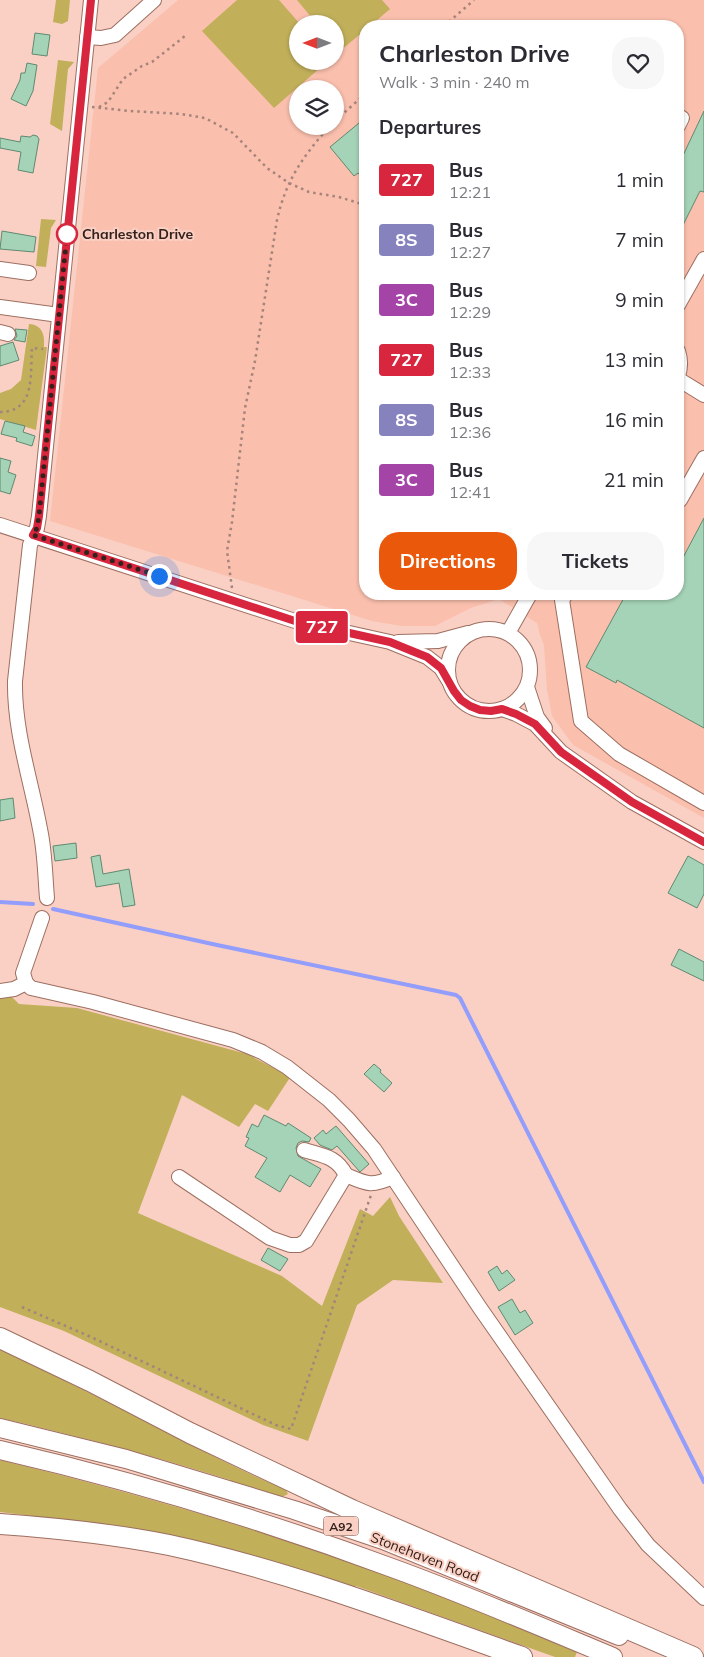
<!DOCTYPE html>
<meta charset="utf-8">
<style>
body{margin:0;font-family:Mulish,sans-serif;background:#f7f7f7;color:#2b2b33;height:100vh;display:flex;flex-direction:column;font-size:19px;white-space:nowrap}
*{box-sizing:border-box;margin:0}
p{font-size:16px;color:#7c7c81}
.icon{flex:none;width:28px;height:28px;fill:none;stroke:currentColor;stroke-width:2;stroke-linecap:round;stroke-linejoin:round}
.map{position:relative;flex:1;overflow:hidden}
.drawer{position:absolute;left:359px;top:20px;width:325px;height:580px;display:flex;flex-direction:column;background:#fff;border-radius:20px;box-shadow:0 1px 4px #0004}
.drawer>*{flex:none}
.badge{padding:0 10px;border-radius:4px;font-size:18px;line-height:32px}
.needle{width:32px;rotate:270deg}
.tools{position:absolute;left:289px;top:15px;display:grid;gap:10px}
.tools a{display:grid;place-items:center;width:55px;height:55px;border-radius:50%;background:#fff;box-shadow:0 1px 4px #0004;font-size:25px}
.you{position:absolute;width:25px;height:25px;margin:-12px;border:4px solid #fff;border-radius:50%;background:#1a73e8;box-shadow:0 0 0 8px #1a73e833}
.map>.badge{position:absolute;translate:-50% -50%;box-shadow:0 0 0 2px #fff}
h2{padding:0 20px;font-size:19px;line-height:45px}
.round{display:grid;place-items:center;flex:none;width:52px;height:52px;border-radius:20px;background:#f7f7f7}
.overview{display:flex;align-items:center;justify-content:space-between;height:85px;padding:0 20px}
h1{font-size:24px;font-weight:700;line-height:38px}
.button{display:flex;gap:10px;margin-top:auto;padding:10px 20px}
.button a{flex:1;height:58px;border-radius:20px;background:#ea580c;color:#fff;font-size:20px;font-weight:700;line-height:58px;text-align:center}
.button a+a{background:#f7f7f7;color:#2b2b33}
ul{padding:0;list-style:none}
li{display:flex;align-items:center;gap:15px;height:60px;padding:0 20px}
li div{flex:1}
li b{display:block;font-size:19px}
li em{font-style:normal}
li .badge{min-width:55px;font-weight:700;text-align:center}
.map>svg:first-child{display:block}
</style>
<div class="map">
<svg width="704" height="1657" viewBox="0 0 704 1657">
<rect width="100%" height="100%" fill="#fad0c4"/>
<path fill="#fabfad" fill-rule="evenodd" d="M178 0H704V818L573 745 552 716 547 690 544 645 540 635 537 623 499 599 471 608 435 626H402L372 621 50 521 98 68ZM298 24H335V61H298ZM365 26H678V594H365ZM298 89H335V126H298Z"/>
<g fill="#c1af5a">
<path d="M56 0H70L68 21 62 24 53 22Z"/>
<path d="M237 0H279L300 24H298V61H328L274 108 202 31Z"/>
<path d="M297 0H382L390 9 370 26H365V30L340 51 335 45V24H317Z"/>
<path d="M58 60 74 62 68 69 62 131 50 124Z"/>
<path d="M41 219 56 220 51 228 46 267 36 266Z"/>
<path d="M29 324C43 325 45 336 44 347H47L36 430 0 419V393L11 389 21 380Z"/>
<path d="M12 997 19 1004 77 1008 247 1054 289 1076V1079L268 1111 255 1104 239 1127 182 1095 138 1213 282 1276 322 1306 360 1209 373 1216 390 1197 399 1216 443 1283 393 1280 357 1305 308 1441 263 1425 64 1331 0 1307V998Z"/>
<path d="M0 1350C97 1393 188 1448 286 1490L288 1494 280 1498 231 1483 230 1480C154 1456 78 1436 0 1418Z"/>
<path d="M0 1460C137 1493 272 1533 405 1582 463 1604 519 1629 577 1652L575 1657H555L356 1586 355 1588 105 1525 0 1512Z"/>
</g>
<g fill="none" stroke-linecap="round" stroke-linejoin="round">
<g stroke="#929dfc" stroke-width="4">
<path d="M0 902 33 904"/>
<path d="M53 909 217 945 456 995 460 998 475 1028 704 1482"/>
</g>
</g>
<g fill="#a5d3b7" stroke="#5f8a70">
<path d="M35 33 50 35 47 56 32 54Z"/>
<path d="M27 63 37 65 33 91 26 106 11 99 20 80 21 73H25Z"/>
<path d="M704 111V192L700 191 678 235V166Z"/>
<path d="M359 123 365 130V181L358 173 354 176 330 147Z"/>
<path d="M33 135 37 136 39 139 33 173 18 170 21 152 0 148V138L20 142 21 136 30 137Z"/>
<path d="M2 231 36 237 34 252 0 249Z"/>
<path d="M15 329 27 330 25 342 14 340 17 336Z"/>
<path d="M13 342 19 360 0 366V346Z"/>
<path d="M5 421 25 426 23 432 35 436 32 446 16 441 17 438 1 434Z"/>
<path d="M0 458 11 461 8 472 16 475 10 494 0 491Z"/>
<path d="M704 518V728L617 680 616 683 586 667 626 594H678V567Z"/>
<path d="M13 798 15 818 0 821V800Z"/>
<path d="M76 843 77 858 55 861 53 846Z"/>
<path d="M100 855 103 874 129 869 135 905 123 907 119 883 96 887 91 857Z"/>
<path d="M688 856 704 865V894L697 908 668 893Z"/>
<path d="M679 949 704 962V981L671 965Z"/>
<path d="M374 1064 381 1070 380 1072 392 1083 384 1092 364 1074Z"/>
<path d="M264 1115 286 1126 288 1123 311 1138 309 1142 302 1141 298 1143 296 1148 298 1156 321 1169 310 1187 290 1175 280 1192 255 1177 267 1158 245 1146 249 1138 246 1137 252 1124 258 1127Z"/>
<path d="M336 1126 369 1164 360 1172 337 1146 332 1150 320 1145 314 1138 323 1130 326 1134Z"/>
<path d="M268 1248 288 1259 280 1271 261 1260Z"/>
<path d="M497 1266 502 1274 507 1270 515 1280 499 1291 488 1272Z"/>
<path d="M512 1299 520 1313 525 1310 533 1323 515 1335 498 1307Z"/>
</g>
<g fill="none" stroke-linecap="round" stroke-linejoin="round">
<defs>
<g id="minor">
<path d="M87 37 101 38 115 35 154 0"/>
<path d="M678 116 682 118 678 126"/>
<path d="M0 269 29 273"/>
<path d="M678 305 704 259"/>
<path d="M0 307 59 315"/>
<path d="M0 332 8 334"/>
<path d="M678 351C681 360 681 367 678 376"/>
<path d="M678 379 704 395"/>
<path d="M678 499 680 500 704 458"/>
<path d="M0 525 295 621 390 642 427 657 441 668 449 681"/>
<path d="M566 594 562 600 581 721 619 754 704 803"/>
<circle cx="489" cy="670" r="41"/>
<path d="M508 633 530 594"/>
<path d="M398 642 438 641 468 633"/>
<path d="M527 687 537 717 545 728"/>
<path d="M502 709 516 714 535 724 561 752 632 802 704 842"/>
<path d="M47 898C45 875 45 852 40 829 31 780 14 731 15 681L30 545 37 528 39 516 91 0"/>
<path d="M42 918 23 973 26 983 31 988 93 1002 233 1040 262 1052 287 1067 329 1100 349 1120 374 1149 480 1308 620 1509 648 1545 704 1598"/>
<path d="M0 991 14 989 26 983"/>
<path d="M304 1150C323 1156 336 1156 346 1175"/>
<path d="M179 1177 270 1238 290 1245H299L306 1241 346 1175C367 1184 371 1187 393 1177"/>
</g>
<g id="major">
<path d="M0 1428 126 1459 294 1510 383 1540 619 1636"/>
<path d="M0 1450C134 1481 266 1521 395 1569 469 1596 541 1627 613 1657"/>
</g>
<g id="highway">
<path d="M0 1338 90 1381 190 1433 352 1510 693 1657"/>
<path d="M0 1524C56 1528 114 1534 169 1545 290 1571 406 1616 522 1657"/>
</g>
</defs>
<use href="#minor" stroke="#9d6f61" stroke-width="16"/>
<use href="#major" stroke="#9d6f61" stroke-width="20"/>
<use href="#highway" stroke="#9d6f61" stroke-width="22"/>
<g stroke="#a4847b" stroke-width="2.5" stroke-dasharray="2.5 4" stroke-linecap="butt">
<path d="M444 26 474 0"/>
<path d="M92 107 130 111 181 114 205 118 233 133 267 168 289 183 309 192 339 197 365 205"/>
<path d="M99 107 108 102 123 79 142 66 152 62 185 36"/>
<path d="M335 121 365 94"/>
<path d="M0 412C36 412 30 374 32 348L43 349"/>
<path d="M232 588 227 551 232 522 245 408 255 361 277 220C286 180 303 156 330 126"/>
<path d="M22 1307 91 1337 276 1425 291 1429 371 1195"/>
</g>
<use href="#minor" stroke="#fff" stroke-width="14"/>
<use href="#major" stroke="#fff" stroke-width="18"/>
<use href="#highway" stroke="#fff" stroke-width="20"/>
</g>
<g fill="none" stroke-linecap="round" stroke-linejoin="round">
<defs>
<path id="line" d="M91 0 39 516 37 528 33 535 295 621 390 642 417 653 427 657 441 668 454 691 461 700 470 706 480 710 491 711 502 709 516 714 535 724 561 752 632 802 704 842"/>
</defs>
<use href="#line" stroke="#fff" stroke-width="11"/>
<use href="#line" stroke="#d7263d" stroke-width="8"/>
<path stroke="#34211b" stroke-width="5" stroke-dasharray="0 9" d="M67 234 39 516 37 528 33 535 159 576"/>
</g>
<circle fill="#fff" stroke="#d7263d" stroke-width="2.5" cx="67" cy="234" r="10"/>
<g text-anchor="middle" dominant-baseline="central" stroke-width="4" stroke-linejoin="round" paint-order="stroke">
<rect fill="#fad0c4" stroke="#6f564e" stroke-width="1" x="323.5" y="1516.5" width="35" height="19" rx="4"/>
<g font-size="12" font-weight="bold" fill="#34211b">
<text x="341" y="1526">A92</text>
</g>
<g font-size="14" font-weight="bold" fill="#34211b" stroke="#fad0c4" text-anchor="start">
<text x="82" y="234">Charleston Drive</text>
</g>
<g font-size="14" fill="#34211b" stroke="#fad0c4">
<text transform="translate(425 1557) rotate(21)">Stonehaven Road</text>
</g>
</g>
</svg>
<div class="tools">
<a><svg class="needle" viewBox="-14 -14 28 28"><path d="M0-13l5 13h-10z" fill="#e53935"/><path d="M0 13l5-13h-10z" fill="#7c7c81"/></svg></a>
<a><svg class="icon" aria-label="layers" viewBox="0 0 24 24"><path d="M12 4l9 5-9 5-9-5zM3 14l9 5 9-5"/></svg></a>
</div>
<div class="you" style="left:159px;top:576px"></div>
<b class="badge" style="left:322px;top:627px;background:#d7263d;color:#fff">727</b>
<section class="drawer">
<div class="overview"><div><h1>Charleston Drive</h1><p>Walk · 3 min · 240 m</p></div><a class="round"><svg class="icon" aria-label="heart" viewBox="0 0 24 24"><path d="M12 20l-8-8c-3-5 5-10 8-4 3-6 11-1 8 4z"/></svg></a></div>
<h2>Departures</h2>
<ul>
<li><span class="badge" style="background:#d7263d;color:#fff">727</span><div><b>Bus</b><p>12:21</p></div><em>1 min</em></li>
<li><span class="badge" style="background:#8682be;color:#fff">8S</span><div><b>Bus</b><p>12:27</p></div><em>7 min</em></li>
<li><span class="badge" style="background:#a444a6;color:#fff">3C</span><div><b>Bus</b><p>12:29</p></div><em>9 min</em></li>
<li><span class="badge" style="background:#d7263d;color:#fff">727</span><div><b>Bus</b><p>12:33</p></div><em>13 min</em></li>
<li><span class="badge" style="background:#8682be;color:#fff">8S</span><div><b>Bus</b><p>12:36</p></div><em>16 min</em></li>
<li><span class="badge" style="background:#a444a6;color:#fff">3C</span><div><b>Bus</b><p>12:41</p></div><em>21 min</em></li>
</ul>
<div class="button"><a>Directions</a><a>Tickets</a></div>
</section>
</div>
